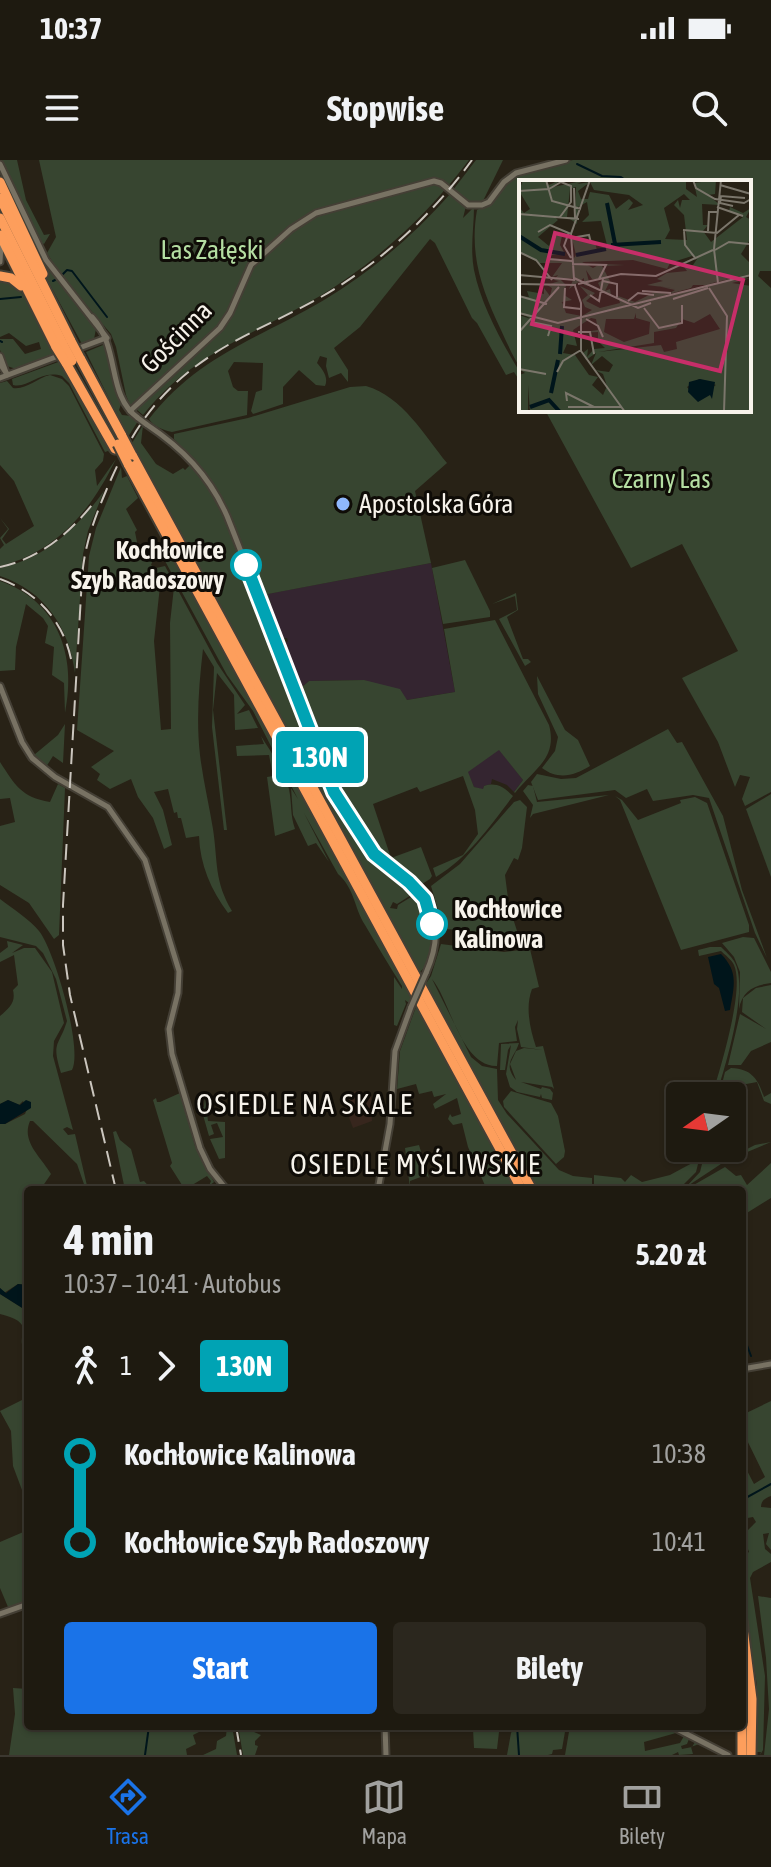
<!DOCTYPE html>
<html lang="pl">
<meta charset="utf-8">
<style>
body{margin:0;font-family:"Asap Condensed",sans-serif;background:#2b271e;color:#f1f3f6;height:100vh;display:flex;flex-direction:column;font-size:30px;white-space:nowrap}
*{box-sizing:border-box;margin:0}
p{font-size:26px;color:#a1a19f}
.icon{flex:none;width:44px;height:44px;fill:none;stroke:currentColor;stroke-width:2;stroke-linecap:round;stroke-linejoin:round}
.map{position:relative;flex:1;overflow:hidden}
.details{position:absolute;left:24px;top:1026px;width:722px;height:544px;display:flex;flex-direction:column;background:#1e1a10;border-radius:8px;box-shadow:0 2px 6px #0004,0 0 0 2px #3c3830}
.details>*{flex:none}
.badge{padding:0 16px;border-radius:6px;font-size:28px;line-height:52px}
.needle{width:52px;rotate:256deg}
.fabs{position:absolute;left:666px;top:922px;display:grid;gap:16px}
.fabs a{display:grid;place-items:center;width:80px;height:80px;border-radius:8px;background:#1e1a10;box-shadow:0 2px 6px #0004,0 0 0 2px #3c3830;font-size:40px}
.map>.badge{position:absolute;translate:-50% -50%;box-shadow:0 0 0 4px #fff}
.legs{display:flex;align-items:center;gap:12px;height:88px;padding:0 40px;font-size:26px}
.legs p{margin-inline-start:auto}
.overview{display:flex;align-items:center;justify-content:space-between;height:136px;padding:0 40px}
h1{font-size:44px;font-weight:700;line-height:60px}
.primary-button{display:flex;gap:16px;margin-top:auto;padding:16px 40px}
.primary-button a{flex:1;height:92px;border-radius:8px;background:#1a73e8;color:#fff;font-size:32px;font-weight:700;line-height:92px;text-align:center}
.primary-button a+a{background:#2b271e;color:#f1f3f6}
ul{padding:0 40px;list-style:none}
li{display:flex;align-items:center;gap:28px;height:88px;font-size:30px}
li i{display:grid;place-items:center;width:12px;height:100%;margin:0 10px;background:currentColor}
li i::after{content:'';width:20px;height:20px;margin:-10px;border:6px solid;border-radius:50%;background:#1e1a10}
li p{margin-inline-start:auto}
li:first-child i{background:linear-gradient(#0000 50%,currentColor 0)}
li:last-child i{background:linear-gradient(currentColor 50%,#0000 0)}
.status{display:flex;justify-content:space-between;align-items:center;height:56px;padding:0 40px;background:#1e1a10;direction:ltr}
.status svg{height:22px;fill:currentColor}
header{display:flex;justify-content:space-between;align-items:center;height:104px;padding:0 40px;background:#1e1a10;font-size:36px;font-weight:700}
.tab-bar{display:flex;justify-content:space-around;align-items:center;height:112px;border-top:2px solid #3c3830;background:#1e1a10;font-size:22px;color:#a1a19f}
.tab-bar a{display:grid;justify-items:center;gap:4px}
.tab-bar .active{color:#1a73e8}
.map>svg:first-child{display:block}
</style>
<div class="status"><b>10:37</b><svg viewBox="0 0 49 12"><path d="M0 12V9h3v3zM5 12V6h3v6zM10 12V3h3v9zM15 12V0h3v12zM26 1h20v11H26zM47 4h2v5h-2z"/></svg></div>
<header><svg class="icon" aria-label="menu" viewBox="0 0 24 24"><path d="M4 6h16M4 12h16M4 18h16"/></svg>Stopwise<svg class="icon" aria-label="search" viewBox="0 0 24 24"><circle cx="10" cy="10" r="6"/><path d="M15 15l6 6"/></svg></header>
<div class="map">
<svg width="771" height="1595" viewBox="0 0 771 1595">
<rect width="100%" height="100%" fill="#282216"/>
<g fill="#342530">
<path d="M431 403 455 532 407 540 364 520 309 521 301 528 284 485 288 481 287 478H283L267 434Z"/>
<path d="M499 589 523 620 514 632 507 625 492 619 491 624 484 626 483 630 474 627 467 612Z"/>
</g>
<path fill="#37261d" d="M360 930 361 935H371L372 961 353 968 341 936Z"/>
<g fill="#374530" fill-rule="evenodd">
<path d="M2 0H17L26 40 44 75 50 74 44 84 41 83Z"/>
<path d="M39 0H469C427 55 379 100 320 136 254 175 193 192 143 255L136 249 205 183 200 181 135 244 130 245 126 235 116 187 111 174 60 114 47 93 56 77Z"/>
<path d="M476 0H503L482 43 470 44 453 30Z"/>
<path d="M573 0H771V111H760L758 116 771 128V632L745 646 742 639 750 617 740 615 735 627 718 582 682 518 738 491 682 384 631 408 545 250H749V22H521V209C513 197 507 183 501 170 482 130 469 95 477 50L488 44 511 17 529 9Z"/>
<path d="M0 9 46 103 96 169 94 179 82 184 49 123Z"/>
<path d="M450 34 466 46 463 58 474 47C474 67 470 89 474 110 481 145 502 183 521 214V223L514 212 506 215 477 163 472 158 435 83 430 79 360 167 334 188 348 210V222L341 213 329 218 326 206 327 198 320 196 317 203C322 209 329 217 325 226L316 225 299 210 283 227V244L253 254 251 251 256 232 262 230 263 203 234 202 228 211 233 227 238 231H248L247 255 172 272C163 270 154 267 149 259 199 195 258 179 324 140 371 112 414 75 450 34Z"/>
<path d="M0 119C25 121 44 173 57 193L16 209 7 206 0 190V179H13L25 194 41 189 39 182 26 186 9 173 0 177Z"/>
<path d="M103 185 110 192 121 244 119 250 122 255 132 256 138 261 128 277 86 192Z"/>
<path d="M61 201 114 292 111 294 108 291 105 292 69 223 62 216C40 209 29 229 13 225L12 219Z"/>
<path d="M50 215 62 219 69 226 104 294 103 301 95 310 97 326 116 299C92 349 57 392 0 406V389L4 385 0 378 8 369 0 358 9 369 2 379 6 384 34 366 14 321 0 305V223L7 221 13 228C26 230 37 218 50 215Z"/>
<path d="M366 226C403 237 424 275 447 303L415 331 431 403 268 434 271 444 266 443 254 413 250 411 224 345 207 315 174 279V274L248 258 350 227Z"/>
<path d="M143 265 141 283 156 304 173 314 183 308 185 310 192 303 221 345 324 614 369 691 416 732 397 744 393 742 390 748 397 749 398 745 416 734C431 753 441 793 420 812L132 283Z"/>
<path d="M121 307 122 318 127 316 138 338 126 349 137 370 135 372 138 387 153 400 151 405 156 408 165 406 217 503 245 545 237 554 249 550 258 568 235 570 234 535 217 513 213 550 227 670H224L212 567 214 507 203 489C199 524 196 559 200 595 203 620 209 644 213 669 218 702 214 721 232 751L228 753C211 730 200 705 199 676L186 678 181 658H178L177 652 174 653 168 629 154 632 163 650 172 685 164 689 153 658 138 637 131 619 110 629 97 620 100 614 91 607 114 591 77 570 89 396 96 368ZM160 426 174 427 170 463 171 569 161 570 154 481Z"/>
<path d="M104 331 88 371 83 394 75 513C69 468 45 431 0 416V408C46 398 77 368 104 331Z"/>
<path d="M171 396 412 836 409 843 405 840 406 844 397 866 394 865V817L402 829V826C389 806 377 785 365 765 354 748 355 729 338 714L304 653 329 702 316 683 308 686 293 655 291 628 298 639 253 551 227 515 165 401Z"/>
<path d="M465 400 490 451V457L443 464 432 408Z"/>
<path d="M0 421C58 441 77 496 65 553L64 523 52 515 54 487 45 483 48 466 43 458 26 444 16 487 15 510 0 511Z"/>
<path d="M516 433 518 450 507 457 523 499H528L531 502 525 506 499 459 517 450 515 436 492 444Z"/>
<path d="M495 460 549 565C558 598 534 609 515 633L514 632 523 620 499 590 468 612 474 627 483 629 484 626C496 622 504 627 513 636 490 666 469 697 436 717L433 708 463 695 478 674 475 650 463 616 420 632 417 627 373 644 391 698 421 687 432 716 430 719 422 724 376 689 339 631 301 528 309 521 364 520 400 529 407 540 455 532 444 469Z"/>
<path d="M537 516 565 570 578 580 590 606C574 616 558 620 542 608L555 591 558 577 538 534Z"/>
<path d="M65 564 63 603 53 596 46 607 34 595 58 575Z"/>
<path d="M668 569 677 583 682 582 723 656 742 730 767 798 755 773 709 638 693 635 653 641 647 629 626 638 615 630 538 640 531 622 537 614 561 619 576 618Z"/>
<path d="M261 576C271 592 284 611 289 629 292 643 290 655 295 669L275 676 267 617 273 616 269 595 237 596 236 586 264 584Z"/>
<path d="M0 602C15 625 21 637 50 642L58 624 65 628 59 775 54 779 29 743 0 725V666L15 662 10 638 0 639Z"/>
<path d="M528 625 533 626 537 642 609 635 533 654 530 658 533 645 523 631Z"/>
<path d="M771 634V717L746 649Z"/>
<path d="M615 636 622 640 638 660 681 643 680 640 695 637 707 643 749 765V772L681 790 620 640Z"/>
<path d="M520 640 527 647 522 688 518 700 514 698 505 715 509 746 518 774 458 782 459 770 444 769 431 726 460 704 514 642Z"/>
<path d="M0 739C13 749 29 759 39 771 55 791 83 890 72 910L61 913C51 881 59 887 67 861L56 819 43 793 36 786 0 777Z"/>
<path d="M743 777 754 778 771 812V823C754 825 742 831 739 849L740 812 734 797 722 783Z"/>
<path d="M7 781 23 785 12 793 24 788H35L52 812 64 863 54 881 53 896 73 970 67 967 63 969 68 975 75 974 88 1030H86L77 1004 33 961H30C21 982 41 997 51 1014L40 1030H28V1044H24V1047L28 1048V1125L18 1124 4 1133 0 1128V964H5L25 954 27 949 23 941 19 945 8 940 0 944V856C9 848 16 843 13 830L18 825 14 795 0 802V793L8 787Z"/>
<path d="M441 784 504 792 530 789 539 827 532 829C525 847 530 869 536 887L543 886 554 929 552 927 521 922 541 929 542 927 550 929 553 933 552 940 542 938 541 934 540 937 517 932 510 927 506 914 511 885 508 890 505 910H500L501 884 519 883C515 897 502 903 516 920L510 904 516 891 524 888 543 890 521 887 517 869 518 860 515 867 517 881 499 883 497 906C461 907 450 840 432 819L471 897 482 906 497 909 498 940 507 954 559 1010 573 1016 592 1018V1030H538L425 825 431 816Z"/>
<path d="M710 787H721C725 791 731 796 734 801 750 827 725 907 716 936H712C720 909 745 829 734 805 732 800 725 795 721 791L699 796 698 790Z"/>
<path d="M771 825V882L751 891 741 905H728L740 854 766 869 742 852 743 838 756 828Z"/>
<path d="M417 844 516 1030H487L468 987 462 963 453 965 448 959 450 954 452 957 461 954 457 938 435 949 433 944 446 934 434 937 432 931 419 934 416 924 397 929 400 891Z"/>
<path d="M731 908C752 909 758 919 764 937L771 933V944L764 941 757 922 741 925 724 923 719 936 725 912Z"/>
<path d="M511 931 551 943 558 956 565 991 564 997 556 1004 504 947 503 941Z"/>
<path d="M180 933 195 986 214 1022 209 1026 211 1021 207 1016 184 1030 178 1028 182 1025 170 1006 172 1003 153 940 156 938 157 942H160Z"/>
<path d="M205 937 208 961 225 962V998L219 999 210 979 223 977 217 963 211 965 214 974 209 976 201 948 204 947Z"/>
<path d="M116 971 120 980 131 989 140 1022 144 1021 152 1030H125L113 972Z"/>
<path d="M771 982 733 998 734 1001 724 1002 686 1027 700 1012 706 988H721L731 997 755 985Z"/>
<path d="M419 985 429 1018 426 1015 410 1021V1028L405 988Z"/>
<path d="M697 988H702L696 1012 678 1030H594V1015L621 1018 625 1022 631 1015 642 1022 670 1015 694 1002Z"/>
<path d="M771 1003V1038L742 1056V1030H685L725 1007 736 1016 741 1015 747 1025Z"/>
<path d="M0 1134 27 1151 28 1149V1197C10 1174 42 1165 0 1154Z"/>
<path d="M28 1237V1346L13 1306 11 1271 0 1251Z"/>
<path d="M771 1241V1336C766 1338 761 1340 761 1347L771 1348V1390L766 1384 769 1373 763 1374 765 1389 771 1394V1402L753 1412 750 1418 765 1516 763 1590 760 1595 761 1592H755L757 1525 742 1442V1401L746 1403 742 1380 746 1394 749 1392 743 1375 756 1362 753 1357 742 1359V1301L754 1324 765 1317 742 1270V1255Z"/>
<path d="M28 1370V1440L8 1447 0 1428V1382Z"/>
<path d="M758 1436 771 1438V1595H764L769 1549 766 1498Z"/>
<path d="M13 1528 28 1529V1566H211L193 1575 196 1584 186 1589 187 1595H9L15 1554Z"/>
<path d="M227 1566H232L237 1595H203L216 1589 217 1581 226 1576Z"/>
<path d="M238 1566H255L254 1572 261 1575 255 1581V1585L258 1586 255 1595H243Z"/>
<path d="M458 1566H502L499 1572 497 1589 474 1588 473 1569H458Z"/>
<path d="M515 1566H566L562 1589 553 1590 552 1594 548 1595H507L511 1573Z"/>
<path d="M570 1566H660L676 1573 644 1582 645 1591 680 1583 684 1576 689 1579 687 1584 681 1586 682 1589 692 1587 695 1582 699 1584 691 1587 693 1594 679 1595 678 1592 672 1595H565Z"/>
</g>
<g fill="#00151b">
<path d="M721 794C739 812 734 827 730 850L725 851 719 828 714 824 708 797Z"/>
<path d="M8 940 20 945 26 940 31 942V948L5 964H0V944Z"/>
<path d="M18 1124 28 1125 27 1151 0 1134V1128L6 1133Z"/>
</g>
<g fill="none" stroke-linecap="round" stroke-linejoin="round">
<g stroke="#00151b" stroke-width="2">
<path d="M577 4 602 16 621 17 628 22"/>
<path d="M62 115 67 110 72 111 107 157"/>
<path d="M53 121 55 120"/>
<path d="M0 139 21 137"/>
<path d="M0 181 2 182"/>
<path d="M742 1172 751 1196"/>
<path d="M742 1340 771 1324"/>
<path d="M517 1566 519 1595"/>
<path d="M145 1595 149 1566"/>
</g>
<defs>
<g id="tertiary">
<path d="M0 4 46 100 107 178"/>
<path d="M0 102 1 84"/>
<path d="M92 157C121 189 106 235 138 258"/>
<path d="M74 190 106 178"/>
<path d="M0 196 7 215"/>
<path d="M0 204 7 214"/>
<path d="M0 218 61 195"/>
<path d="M130 251 220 168 230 153 251 105 291 69 316 53 434 21 441 23 468 45H482L489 42 504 22 516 13 566 0"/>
<path d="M146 264C182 288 209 315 227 356 251 416 273 477 297 537 308 567 318 599 332 628 339 643 348 656 357 670 391 724 461 734 426 813"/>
<path d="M0 526 22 582 32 598 55 617 108 647 145 700 179 811 178 833 169 869 172 894 200 988 210 1009 227 1030"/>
<path d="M378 1030 390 964 395 891 411 847"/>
<path d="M742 1209 771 1204"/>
<path d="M0 1454 28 1444"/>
<path d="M385 1566 386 1595"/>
<path d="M671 1566 728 1595"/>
</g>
<g id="motorway">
<path d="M0 22 43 114"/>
<path d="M0 38 71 181"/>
<path d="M0 58 63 184"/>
<path d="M0 75 56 187"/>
<path d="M0 116 11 118 21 126"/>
<path d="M80 198 122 276"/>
<path d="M66 203 115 289"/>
<path d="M132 295 532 1030"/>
<path d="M128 304 522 1030"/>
<path d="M742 1460 752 1539 751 1595"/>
<path d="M742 1595V1524"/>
</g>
</defs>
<use href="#tertiary" stroke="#443f35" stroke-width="9"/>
<use href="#motorway" stroke="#443f35" stroke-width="13"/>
<use href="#tertiary" stroke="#787263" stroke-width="5"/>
<use href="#motorway" stroke="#fd9e5c" stroke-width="9"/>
<g stroke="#cbc6be" stroke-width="2" stroke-dasharray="16 8" stroke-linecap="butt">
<path d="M0 407C41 398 70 373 96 340"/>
<path d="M0 419C39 433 65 463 72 504"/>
<path d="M116 1030 70 835 63 785V745L82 418C84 387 94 359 106 331 132 269 159 228 218 191 255 168 298 152 336 128 389 95 435 51 472 0"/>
<path d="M236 1566 241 1595"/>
</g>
<defs>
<g id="tertiary-bridge">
<path d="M138 258 146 264"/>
<path d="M411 847 426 813"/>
</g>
<g id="motorway-bridge">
<path d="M71 181 80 198"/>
<path d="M63 184 72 201"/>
<path d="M56 187 66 203"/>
<path d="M122 276 132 295"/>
<path d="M118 284 128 304"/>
</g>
</defs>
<use href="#tertiary-bridge" stroke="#443f35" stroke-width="9" stroke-linecap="butt"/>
<use href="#motorway-bridge" stroke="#443f35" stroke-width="13" stroke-linecap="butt"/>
<use href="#tertiary-bridge" stroke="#787263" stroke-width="5"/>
<use href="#motorway-bridge" stroke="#fd9e5c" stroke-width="9"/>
</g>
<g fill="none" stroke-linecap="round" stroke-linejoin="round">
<defs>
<path id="line-1" d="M246 405 334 632 374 694 409 722 425 739 432 764"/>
</defs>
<use href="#line-1" stroke="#fff" stroke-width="18"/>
<use href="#line-1" stroke="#00a3b4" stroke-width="12"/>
</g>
<circle fill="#8fb8fd" stroke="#0f0c07" stroke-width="3" cx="343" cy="344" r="8"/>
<g fill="#fff" stroke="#00a3b4" stroke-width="4">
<circle cx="246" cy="405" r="14"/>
<circle cx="432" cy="764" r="14"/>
</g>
<g text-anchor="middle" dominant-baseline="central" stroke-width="6" stroke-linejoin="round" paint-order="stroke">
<g font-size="26" fill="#b4dea2" stroke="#0f0c07">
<text x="212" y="90">Las Załęski</text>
<text x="661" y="319">Czarny Las</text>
</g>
<g font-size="26" fill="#f7f3eb" stroke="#0f0c07">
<text transform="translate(176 177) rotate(-45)">Gościnna</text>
</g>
<g font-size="26" fill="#f7f3eb" stroke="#0f0c07" text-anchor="start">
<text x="359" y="344">Apostolska Góra</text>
</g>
<g font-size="26" font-weight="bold" fill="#f7f3eb" stroke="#0f0c07" text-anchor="end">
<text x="224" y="390">Kochłowice<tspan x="224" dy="30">Szyb Radoszowy</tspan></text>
<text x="454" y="749" text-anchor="start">Kochłowice<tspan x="454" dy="30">Kalinowa</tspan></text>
</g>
<g font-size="28" letter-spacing="2" fill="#f7f3eb" stroke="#0f0c07">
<text x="305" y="944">OSIEDLE NA SKALE</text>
<text x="416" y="1004">OSIEDLE MYŚLIWSKIE</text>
</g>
</g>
<g transform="translate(519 20)">
<rect width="232" height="232" fill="#282216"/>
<path d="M4 0H35L28 1 30 5 41 0 34 7 67 0 58 4 71 2 59 11 62 19H69L71 12 90 15 97 29 110 19 114 23 109 30 124 25 110 15 75 10 70 0H167V9L178 17 175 3 197 0 196 14 189 15 201 25 183 24 184 45H189L184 51 192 62 224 37 210 31 211 27 224 33 232 28 227 37 232 40V58L222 74 232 84V94L189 104 232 98 213 103 232 106V232H11L9 205V232H0V195L6 193 0 189V135L15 140 0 133V116L10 117 8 111 25 114V108L31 116 33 108 28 105 40 101 35 100 39 95 33 97 43 83H20L0 72V27L5 33 11 29 0 11ZM57 7 56 37H48L58 44 59 27 68 22 70 35 63 42 82 41 88 65 78 70 76 63 53 58 57 75 53 81 33 80 30 75 46 74 41 65 43 56 34 54 30 66 19 57 39 40 36 37H48L51 9ZM165 14 171 20H163L161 28 159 20 155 25 165 35 168 60 146 59 151 50 145 28ZM173 76 178 79 174 85 163 84 168 91 148 93 138 99 144 101 128 105 159 109 138 106 156 110 149 114 136 112 116 122 99 116 101 123 81 128 67 121 76 113 61 106 69 115 63 120 66 127 73 130 63 136 47 133 43 122 38 123 53 120 45 115 47 105 41 99 55 98 50 109 65 98V105L71 106 67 90 73 99H85L79 103 83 111 92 115 91 109 86 111 91 101 83 86 106 85 81 84 74 88 63 82 114 80 148 89 151 83ZM174 105H188L60 139 172 108ZM117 133V138L131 142 130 154 105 162 85 152 87 139H115ZM191 134 201 149 157 162 158 169 145 172 142 165 79 172 135 163V152L157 148 163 139 175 143ZM72 138 77 139 79 150 60 153 79 152V161L86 168 75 169 68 177 69 169 64 173 67 180 77 173 72 185 83 176 94 185 90 192 76 190 84 194 88 206 84 215 73 205 79 197 70 195 56 175 44 173 48 164 58 166 54 150ZM180 199 197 205 192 208 194 214 180 215 179 221 168 207Z" fill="#374530" fill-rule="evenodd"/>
<path d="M181 199 196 202 193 219 191 215 179 222 169 212 170 202Z" fill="#00151b"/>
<path fill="none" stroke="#00151b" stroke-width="4" d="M88 23 96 64M0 56 22 70 46 74M92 65 142 62M57 75 87 69M41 174 43 146M32 213 39 180M11 227 30 220 41 232"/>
<path fill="none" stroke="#7b766b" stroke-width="2" d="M27 0 33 21 62 29M174 0 177 8 196 19 225 23 232 19M201 5 232 14M55 8 56 38M30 9 42 2 52 6V22L41 37M0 11 30 9M214 26 201 23 202 16 226 18M198 27 224 36M0 34 60 39M164 50 198 53 220 35M165 50 166 65 177 79M189 51 190 32H198M19 52 31 45 52 54M50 52 45 66 52 78M52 58 70 55 72 63M195 69 202 0M195 69 199 103M31 70 30 79 53 81M196 70 210 62 230 64M0 72 17 80 33 100M53 84 87 85 80 99M0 95 56 100M55 98 119 128 132 123M55 99 52 54 71 0M84 101 98 104V117M0 104 57 105M59 104 102 94 137 96 194 70M56 106 62 123V171L106 232M46 108 45 127 62 129M190 108 208 136 205 232M123 111 152 113M71 115 80 121 84 99M0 116 28 124M154 119 189 108M109 121 119 113 135 115M125 128 140 148 163 143V125M0 133 39 143 232 95M67 139 79 146 84 157M12 142 32 146 29 156M0 152 40 107M59 152H71L75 174M0 189 27 194M38 192 44 181 62 170M48 221 47 213 75 227M49 227H102"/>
<path fill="#c72e69" fill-opacity="0.15" stroke="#c72e69" stroke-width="4" d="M36 53 224 100 201 191 13 144Z"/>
<rect width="232" height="232" fill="none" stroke="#f7f3eb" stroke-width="4"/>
</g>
</svg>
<div class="fabs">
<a><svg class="needle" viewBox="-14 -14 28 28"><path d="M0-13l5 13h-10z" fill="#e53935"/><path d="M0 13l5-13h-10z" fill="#a1a19f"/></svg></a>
</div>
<b class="badge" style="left:320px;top:597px;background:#00a3b4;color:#fff">130N</b>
<section class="details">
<div class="overview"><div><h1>4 min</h1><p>10:37 – 10:41 · Autobus</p></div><b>5.20 zł</b></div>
<div class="legs"><svg class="icon" aria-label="walk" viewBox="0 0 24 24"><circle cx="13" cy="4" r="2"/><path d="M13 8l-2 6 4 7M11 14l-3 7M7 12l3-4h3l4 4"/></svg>1<svg class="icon" aria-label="forward" viewBox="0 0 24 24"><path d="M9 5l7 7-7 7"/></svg><b class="badge" style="background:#00a3b4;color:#fff">130N</b></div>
<ul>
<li><i style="color:#00a3b4"></i><b>Kochłowice Kalinowa</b><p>10:38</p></li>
<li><i style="color:#00a3b4"></i><b>Kochłowice Szyb Radoszowy</b><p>10:41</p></li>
</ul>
<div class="primary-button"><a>Start</a><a>Bilety</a></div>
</section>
</div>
<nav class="tab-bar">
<a class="active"><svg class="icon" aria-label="directions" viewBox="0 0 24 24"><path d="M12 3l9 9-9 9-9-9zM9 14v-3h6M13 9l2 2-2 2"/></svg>Trasa</a>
<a><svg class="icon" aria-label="map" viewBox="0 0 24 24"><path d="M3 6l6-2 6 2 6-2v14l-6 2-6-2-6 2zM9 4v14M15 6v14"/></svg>Mapa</a>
<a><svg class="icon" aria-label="tickets" viewBox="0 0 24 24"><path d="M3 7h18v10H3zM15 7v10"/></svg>Bilety</a>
</nav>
